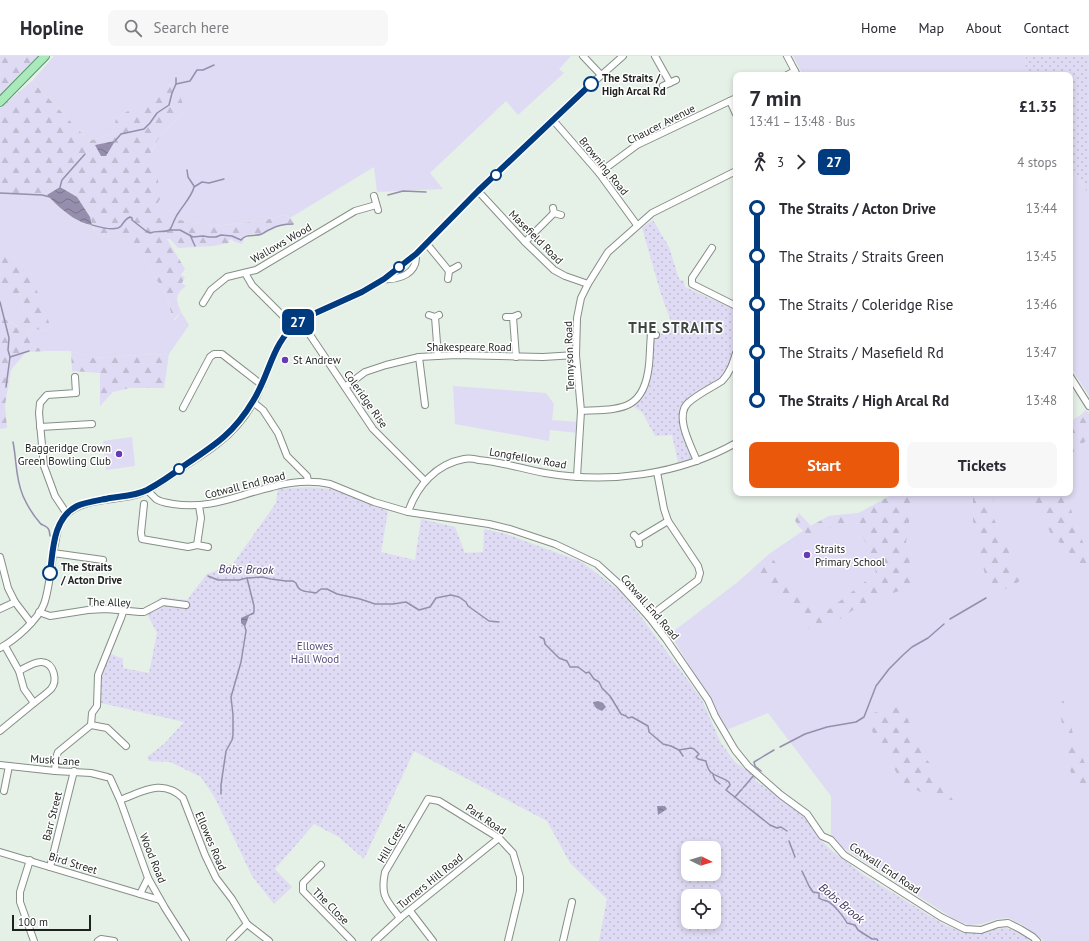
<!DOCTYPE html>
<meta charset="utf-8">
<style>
body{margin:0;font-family:"PT Sans",sans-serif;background:#f7f7f7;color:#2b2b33;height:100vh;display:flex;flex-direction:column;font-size:15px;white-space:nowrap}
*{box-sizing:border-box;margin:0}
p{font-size:13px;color:#7c7c81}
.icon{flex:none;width:22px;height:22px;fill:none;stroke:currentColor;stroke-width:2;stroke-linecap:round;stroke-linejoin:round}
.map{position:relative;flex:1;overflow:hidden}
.details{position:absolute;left:733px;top:16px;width:340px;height:424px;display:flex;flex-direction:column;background:#fff;border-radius:8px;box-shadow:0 2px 6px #0003}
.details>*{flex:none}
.badge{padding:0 8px;border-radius:6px;font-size:14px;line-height:26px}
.needle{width:26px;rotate:95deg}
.buttons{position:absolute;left:681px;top:785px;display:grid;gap:8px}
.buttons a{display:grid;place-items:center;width:40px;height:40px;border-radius:8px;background:#fff;box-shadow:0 2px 6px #0003;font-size:20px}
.scale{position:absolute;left:12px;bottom:10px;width:79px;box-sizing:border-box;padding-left:4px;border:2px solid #1e221f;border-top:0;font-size:11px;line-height:14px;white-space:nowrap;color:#1e221f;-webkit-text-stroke:3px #fff;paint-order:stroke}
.map>.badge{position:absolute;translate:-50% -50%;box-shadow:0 0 0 2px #fff}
.legs{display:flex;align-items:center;gap:6px;height:44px;padding:0 16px;font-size:13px}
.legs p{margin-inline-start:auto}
.overview{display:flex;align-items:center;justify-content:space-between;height:68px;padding:0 16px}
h1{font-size:22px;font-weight:700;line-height:30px}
.action{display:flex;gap:8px;margin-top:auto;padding:8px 16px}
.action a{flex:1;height:46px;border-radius:8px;background:#ea580c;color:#fff;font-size:16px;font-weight:700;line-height:46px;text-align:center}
.action a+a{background:#f7f7f7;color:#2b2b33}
ul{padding:0 16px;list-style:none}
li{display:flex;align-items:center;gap:14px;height:48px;font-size:15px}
li i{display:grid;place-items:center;width:6px;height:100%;margin:0 5px;background:currentColor}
li i::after{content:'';width:10px;height:10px;margin:-5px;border:3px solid;border-radius:50%;background:#fff}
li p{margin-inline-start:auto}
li:first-child i{background:linear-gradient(#0000 50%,currentColor 0)}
li:last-child i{background:linear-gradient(currentColor 50%,#0000 0)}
header{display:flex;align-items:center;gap:24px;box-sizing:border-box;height:56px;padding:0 20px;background:#fff;border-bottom:1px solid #e1e1e2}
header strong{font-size:19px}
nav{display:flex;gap:22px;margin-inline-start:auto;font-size:14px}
.search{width:280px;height:36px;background:#f7f7f7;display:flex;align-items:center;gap:10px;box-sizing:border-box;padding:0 14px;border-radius:8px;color:#7c7c81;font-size:15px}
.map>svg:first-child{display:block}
</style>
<header>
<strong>Hopline</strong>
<div class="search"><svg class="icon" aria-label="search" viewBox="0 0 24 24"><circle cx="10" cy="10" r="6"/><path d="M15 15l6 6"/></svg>Search here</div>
<nav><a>Home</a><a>Map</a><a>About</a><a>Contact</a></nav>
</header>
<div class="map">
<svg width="1089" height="885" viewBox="0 0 1089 885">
<defs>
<pattern id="forest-firs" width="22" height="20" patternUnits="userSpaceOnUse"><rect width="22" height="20" fill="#e0dbf4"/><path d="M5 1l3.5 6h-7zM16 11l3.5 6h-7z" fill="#c0bcd1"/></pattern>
<pattern id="park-dots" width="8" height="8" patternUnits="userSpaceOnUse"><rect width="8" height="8" fill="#e0dbf4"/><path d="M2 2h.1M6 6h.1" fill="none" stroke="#c0bcd1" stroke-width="1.8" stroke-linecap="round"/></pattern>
<pattern id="water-waves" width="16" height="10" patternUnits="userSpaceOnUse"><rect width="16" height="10" fill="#958eac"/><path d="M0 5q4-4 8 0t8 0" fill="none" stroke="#79748b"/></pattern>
</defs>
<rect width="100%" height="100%" fill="#e5f0e7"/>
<g fill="#e0dbf4">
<path d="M54 0H571L559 13 564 17 518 59 506 45 430 117 443 133 377 136 374 111 290 162 285 159 262 165 214 170 188 165 150 162 157 115 151 97 159 82 185 54 169 28 116 63 112 78 89 85 32 25Z"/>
<path d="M793 0H1026L1025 19H803Z"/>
<path d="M1070 108 1089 139V340L1070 310Z"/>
<path d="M0 136 25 139H47L56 148 84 168 92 169 96 178 121 183 123 188 125 190H137L167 241 172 261 175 264 181 256 189 269 169 298 139 299 95 302 71 295H47L32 289 28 274 34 273 52 275 29 215 4 191 0 182Z"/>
<path d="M0 237H20L23 248 19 271 5 263 0 246Z"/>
<path d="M453 330 546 337 554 348 552 364 577 366 578 377 550 374 549 385 455 368Z"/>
<path d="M1086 354 1089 358V885H1044L1023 869 1008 862 998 863 981 868 968 869 954 863 831 784V740L768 657 724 675 715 657 717 655 670 578 739 525 769 498 810 470 829 460 859 457 895 437H1070V366L1082 358Z"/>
<path d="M132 381 135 410 106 414 103 385Z"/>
</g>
<g fill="url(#forest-firs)">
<path d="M0 0H39L0 40Z"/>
<path d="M32 25 89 85 112 78 116 63 168 28 180 40 185 54 159 82 151 96 157 115 160 143 150 161 188 165 214 170 262 165 285 159 290 162 294 168 275 171 262 178H252L245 180 242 188 233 185 232 183 229 184V187L213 190 178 192 170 183H167L185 213 181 219 185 221 182 227 186 230C174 239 176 244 181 256L173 264 167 241 137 190H125L123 188 121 183 96 178 90 161 60 131 47 139H25L0 136V52Z"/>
<path d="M0 182 4 191 29 215 45 255 52 275 34 273 28 274 32 289 47 295 26 296 11 314 5 349 7 372 0 373V246L5 263 18 271 23 248 20 237H0Z"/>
<path d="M71 295 95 302 139 299 169 298 164 332H130L113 336 100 350V317L72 315Z"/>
<path d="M1086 354 1089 358V382L1070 399V366L1082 358Z"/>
<path d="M895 437H917L912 446 906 486 914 530 893 537 853 554 816 580 752 514 769 498 805 546 822 559 876 517 868 491 859 473C853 472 846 469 840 470 828 471 819 477 808 479L798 470 795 464 799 457 811 470 829 460 859 457Z"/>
<path d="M973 437H997L989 452 1022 524 990 541 973 465Z"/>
<path d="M1030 437H1065L1089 503V523L1084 511 1051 478Z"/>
<path d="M1065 641 1074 683 1087 712 1089 713V738L1074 734 1059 651Z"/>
<path d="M902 650 924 700 946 728 954 744H935L902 726 865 663 869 658Z"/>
</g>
<g fill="url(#park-dots)" fill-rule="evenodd">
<path d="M1026 0H1089V139L1070 108V19H1025Z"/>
<path d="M653 164 669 191 679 223 684 225 685 231 736 254C736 276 739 302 725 320L682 353 692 399 689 404 678 406 672 379 655 380 642 356 634 351C637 344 644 340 647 332 653 318 652 299 652 284L659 278 673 271 661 238 642 172Z"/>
<path d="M309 431 331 433 388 455 381 496 415 504 421 463 455 471 465 497 483 496 484 473 506 478 582 506 620 535 642 562 701 642 721 687 735 706 754 719 756 725 798 755 808 765 821 784 831 794 864 819 945 869 967 877H981L994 873 1006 872 1019 876 1031 885H599L607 843 570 807 547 765 414 695 364 803 339 781 314 768 275 813 292 831 274 848 252 820 215 742 201 721 170 706 149 705 147 701 164 688 184 666 101 647 99 618 107 596 123 603V612L149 617 157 577 147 558 160 541 187 544 207 518 233 508 276 447 278 433ZM688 792H714V818H688ZM688 840H714V866H688Z"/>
</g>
<g fill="url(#water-waves)">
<path d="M115 85 106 100H101L95 89Z"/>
<path d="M60 131 77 141 90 161 92 169C78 167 66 157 56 148 53 145 50 142 47 139Z"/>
<path d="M254 556V558L249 560 245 571 241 567V562Z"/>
<path d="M598 645 603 647 606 651 602 655 596 652 593 647V646Z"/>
<path d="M657 750H665L667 753 658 759Z"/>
</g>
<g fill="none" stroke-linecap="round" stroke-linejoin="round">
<g stroke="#958eac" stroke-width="1.5">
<path d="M176 22V28"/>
<path d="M115 85 121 78 144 73 150 67 157 57 169 49 172 37 176 28 190 25 197 14H203L214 9"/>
<path d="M187 114 188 121 194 130"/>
<path d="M60 131 62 124 85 98"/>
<path d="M0 137 42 139 50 141"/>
<path d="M388 139 403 135 426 136"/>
<path d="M92 169C99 171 116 176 121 170 124 166 125 163 130 161L132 162V164L146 175 150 177C157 174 163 177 170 174 173 168 175 161 179 156 184 148 192 140 194 131L202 126 209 127 224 123"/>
<path d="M170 174H180L193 181 203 180 209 181H216L221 179 232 180 241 184C247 177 254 181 262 178 265 176 268 174 271 173 278 169 286 168 293 168"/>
<path d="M190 179 195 190"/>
<path d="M0 246 9 282 8 294 10 301 6 331"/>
<path d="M10 301 29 295"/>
<path d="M13 386C17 406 15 421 23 440 27 449 33 459 40 467 42 470 47 469 49 474 49 474 50 479 50 480"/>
<path d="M208 520 218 524H239L247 522 262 521 271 523 286 525H293L296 527C299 537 306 535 316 537L321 533H327L337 538 360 543 375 548H393L406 546 419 554 430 551 436 542 451 539 459 541 466 546 468 550 489 565 499 566"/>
<path d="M247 522 254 550V556"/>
<path d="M950 563 986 542"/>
<path d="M540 581 544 583 545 588 559 602 567 605 570 611H578L586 617 589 616 594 623 599 626 602 632 610 640 621 658 626 660 628 662 632 661 648 670 649 676 663 688 671 690 679 694 691 692 694 693 699 698 696 701 698 703 706 705C709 722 718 718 729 726L730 729 726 734 770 769 777 772 781 771 787 775"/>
<path d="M780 691 805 678 827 671 856 666 864 661 876 630 889 613 903 599 912 591 928 582 944 568"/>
<path d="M679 694 683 700"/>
<path d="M761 715 755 710 754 706 774 694"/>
<path d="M713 719 715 724 720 728"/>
<path d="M743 732 754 719"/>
<path d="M221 738V729L226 695 232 684 233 679V659L231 641 241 606 246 575 245 571"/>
<path d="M735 741 742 733"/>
<path d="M789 785 795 801"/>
<path d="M802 815 809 830 813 836 819 837V842C823 845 826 844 829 846 834 849 844 861 847 867L855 869 858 874 872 883H877L878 885"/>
</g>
<defs>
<g id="minor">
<path d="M583 0 601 19"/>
<path d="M655 0 670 27"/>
<path d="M787 0 797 19"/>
<path d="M787 19 795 15"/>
<path d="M663 30 676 24"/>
<path d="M730 45 736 58"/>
<path d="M553 64 599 117 637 169"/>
<path d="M599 117 637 89 736 42"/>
<path d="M478 135 525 186 554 214 565 220 588 228"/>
<path d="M374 140 378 154"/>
<path d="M553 152 554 157 561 159"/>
<path d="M525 186 554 157"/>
<path d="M426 187 449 215"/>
<path d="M712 192 692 222V228L736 250"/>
<path d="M245 217 252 229 293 270"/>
<path d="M384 223C395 224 411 220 415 208 416 205 416 201 416 198"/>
<path d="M448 223 449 215 458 210"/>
<path d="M203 247 211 234 227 221 256 214 355 155 376 149"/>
<path d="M429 259 435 261 439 259"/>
<path d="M435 261 438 300"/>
<path d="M506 261H513L518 259"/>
<path d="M513 261 516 301"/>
<path d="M300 264 373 373 425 425"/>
<path d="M647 273 651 278 656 279"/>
<path d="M419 301 425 349"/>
<path d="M1070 320 1089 350"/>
<path d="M345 331 365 316 386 309 419 301 456 299 543 301 576 299"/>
<path d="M253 346 263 354 278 377 287 400 307 420 308 425"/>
<path d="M183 352 210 301 214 298H222L262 329"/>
<path d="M581 355C620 353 644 356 649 309 650 299 650 288 651 278"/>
<path d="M40 371 92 368"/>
<path d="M697 405C691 390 674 360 688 347 698 338 711 332 722 325 730 317 733 307 736 297"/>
<path d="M577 421 581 355 576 299 577 262 581 242 588 228 608 196 652 157 736 115"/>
<path d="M147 434C150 437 153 440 156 443 160 446 167 447 173 448 211 454 237 439 272 431 291 426 311 424 330 428L374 446 408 456 489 468 510 473 555 488 597 508 619 528 649 561 666 583 708 644 715 660 735 694 748 710 781 739 807 758 822 780 831 784 844 799 941 861 965 873 981 874 998 868 1008 867 1020 873 1033 881 1037 885"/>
<path d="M144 448 141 477 142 483 188 491 197 489 208 491"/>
<path d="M408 456C417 430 436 408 464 403 469 402 475 403 479 404 502 406 523 413 545 417 609 428 679 419 736 387"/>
<path d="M67 458 55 440 44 410 39 357 40 347 47 339 76 337 75 321"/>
<path d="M634 479 638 483 639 488"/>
<path d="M638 483 668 465"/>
<path d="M197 489 201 462 199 450"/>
<path d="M53 497 103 504"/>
<path d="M0 501 8 532 15 546 31 567"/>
<path d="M0 553 15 546"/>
<path d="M39 556 50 560 88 554 106 553 140 556H144L163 546 186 549"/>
<path d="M649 561 698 524 700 517 698 510 668 465 664 453 657 416"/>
<path d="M0 592C15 584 38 564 44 548 50 531 51 506 55 488 57 477 58 466 67 458 86 440 118 446 141 437 154 432 166 423 177 415 190 406 205 398 217 388 237 373 253 351 262 328 273 303 277 283 300 264L362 236 384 223 416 198 478 135 588 31 623 0"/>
<path d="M19 615C25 612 35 605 42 606 54 607 58 625 51 633 46 638 39 643 34 647"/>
<path d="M91 669 107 672 126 690"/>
<path d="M0 675 34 647 24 633 19 615 5 590"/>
<path d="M0 709 55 715 91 717 107 721"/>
<path d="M55 715 56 702 58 696 91 669 92 657 97 650 98 619 121 562 123 556"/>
<path d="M110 722 120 744 148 822 165 852 186 885"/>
<path d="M4 735 9 710"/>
<path d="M120 744C142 736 162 722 183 742L205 799 216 822 232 843 247 868 269 885"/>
<path d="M0 796 160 844"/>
<path d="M30 804 20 836V846L34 885"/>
<path d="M321 809 303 827V835L352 885"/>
<path d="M50 811 74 715"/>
<path d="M140 838 148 822"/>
<path d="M410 855 433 885"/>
<path d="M400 862C387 844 380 841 385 816L428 743 439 745 499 782 513 797 520 821V835L508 885"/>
<path d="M98 885 101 883 114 885"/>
<path d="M230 885 247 868"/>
<path d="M375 885 400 862 499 782"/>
<path d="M563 885 572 846"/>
</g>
<path id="major" d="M0 46 45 0"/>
</defs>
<use href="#minor" stroke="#858f87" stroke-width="8"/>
<use href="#major" stroke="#559a68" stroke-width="10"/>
<use href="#minor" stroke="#fff" stroke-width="6"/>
<use href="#major" stroke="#aae9bc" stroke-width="8"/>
</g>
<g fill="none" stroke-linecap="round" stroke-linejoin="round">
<defs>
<path id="line-1" d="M50 517C53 494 53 462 77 450 85 446 101 444 110 442 123 440 135 440 147 434 160 427 173 418 185 409 215 389 234 377 253 345 271 316 271 287 300 264L362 236 384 223 416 198 478 135 591 28"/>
</defs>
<use href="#line-1" stroke="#fff" stroke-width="9"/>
<use href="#line-1" stroke="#003b80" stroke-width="6"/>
</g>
<g fill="#fff" stroke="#003b80" stroke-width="2">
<circle cx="591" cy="28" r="7"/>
<circle cx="496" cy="119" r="5"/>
<circle cx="399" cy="211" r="5"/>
<circle cx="179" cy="413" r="5"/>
<circle cx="50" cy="517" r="7"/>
</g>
<g fill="#663bb3" stroke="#fff" stroke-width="1.5">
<circle cx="285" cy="304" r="4"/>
<circle cx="119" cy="398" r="4"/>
<circle cx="807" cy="499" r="4"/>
</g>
<g text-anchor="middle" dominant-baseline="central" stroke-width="3" stroke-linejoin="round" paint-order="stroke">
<g font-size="11" font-weight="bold" fill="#1e221f" stroke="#fff" text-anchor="start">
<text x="602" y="22">The Straits /<tspan x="602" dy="13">High Arcal Rd</tspan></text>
<text x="61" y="511">The Straits<tspan x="61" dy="13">/ Acton Drive</tspan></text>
</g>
<g font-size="11" fill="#1e221f" stroke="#fff">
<text transform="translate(661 68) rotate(-27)">Chaucer Avenue</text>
<text transform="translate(604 110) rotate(51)">Browning Road</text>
<text transform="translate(536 181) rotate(45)">Masefield Road</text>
<text transform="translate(281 187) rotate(-30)">Wallows Wood</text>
<text x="469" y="291">Shakespeare Road</text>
<text transform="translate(569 300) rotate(-92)">Tennyson Road</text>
<text transform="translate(366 343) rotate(55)">Coleridge Rise</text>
<text transform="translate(528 402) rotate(10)">Longfellow Road</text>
<text transform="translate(245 429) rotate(-14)">Cotwall End Road</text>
<text transform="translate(109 546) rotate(1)">The Alley</text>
<text transform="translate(650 551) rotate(49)">Cotwall End Road</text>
<text transform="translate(55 704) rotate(4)">Musk Lane</text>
<text transform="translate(52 760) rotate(-76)">Barr Street</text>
<text transform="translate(486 763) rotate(34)">Park Road</text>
<text transform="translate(211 785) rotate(67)">Ellowes Road</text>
<text transform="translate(391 787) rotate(-60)">Hill Crest</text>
<text transform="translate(153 802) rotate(68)">Wood Road</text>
<text transform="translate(73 807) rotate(17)">Bird Street</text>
<text transform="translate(885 812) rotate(34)">Cotwall End Road</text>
<text transform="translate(430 825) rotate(-39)">Turners Hill Road</text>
<text transform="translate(331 850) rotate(45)">The Close</text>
</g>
<g font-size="11" fill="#1e221f" stroke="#fff" text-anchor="start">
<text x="293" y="304">St Andrew</text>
<text x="111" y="392" text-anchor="end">Baggeridge Crown<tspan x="111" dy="13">Green Bowling Club</tspan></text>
<text x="815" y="493">Straits<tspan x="815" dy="13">Primary School</tspan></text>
</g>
<g font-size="11" fill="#594e7b" stroke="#fff">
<text x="315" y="590">Ellowes<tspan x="315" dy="13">Hall Wood</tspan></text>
</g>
<g font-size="12" font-style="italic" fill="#413661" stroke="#fff">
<text transform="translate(246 513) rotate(1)">Bobs Brook</text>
<text transform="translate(842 847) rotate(40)">Bobs Brook</text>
</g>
<g font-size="15" font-weight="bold" letter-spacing="1" fill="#3f4840" stroke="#fff">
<text x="676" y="271">THE STRAITS</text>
</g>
</g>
</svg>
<div class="buttons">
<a><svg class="needle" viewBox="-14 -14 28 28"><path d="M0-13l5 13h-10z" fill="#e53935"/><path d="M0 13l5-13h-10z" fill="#7c7c81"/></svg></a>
<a><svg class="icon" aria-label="locate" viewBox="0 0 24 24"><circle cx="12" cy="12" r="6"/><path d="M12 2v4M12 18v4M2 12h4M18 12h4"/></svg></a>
</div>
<div class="scale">100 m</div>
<b class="badge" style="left:298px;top:266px;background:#003b80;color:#fff">27</b>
<section class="details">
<div class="overview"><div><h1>7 min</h1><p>13:41 – 13:48 · Bus</p></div><b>£1.35</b></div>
<div class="legs"><svg class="icon" aria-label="walk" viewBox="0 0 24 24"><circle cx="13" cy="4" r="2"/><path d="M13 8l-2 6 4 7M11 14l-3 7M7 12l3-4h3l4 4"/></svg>3<svg class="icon" aria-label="forward" viewBox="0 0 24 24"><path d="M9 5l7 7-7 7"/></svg><b class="badge" style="background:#003b80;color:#fff">27</b><p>4 stops</p></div>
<ul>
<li><i style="color:#003b80"></i><b>The Straits / Acton Drive</b><p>13:44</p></li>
<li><i style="color:#003b80"></i><span>The Straits / Straits Green</span><p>13:45</p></li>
<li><i style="color:#003b80"></i><span>The Straits / Coleridge Rise</span><p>13:46</p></li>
<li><i style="color:#003b80"></i><span>The Straits / Masefield Rd</span><p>13:47</p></li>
<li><i style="color:#003b80"></i><b>The Straits / High Arcal Rd</b><p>13:48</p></li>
</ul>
<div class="action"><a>Start</a><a>Tickets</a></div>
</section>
</div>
